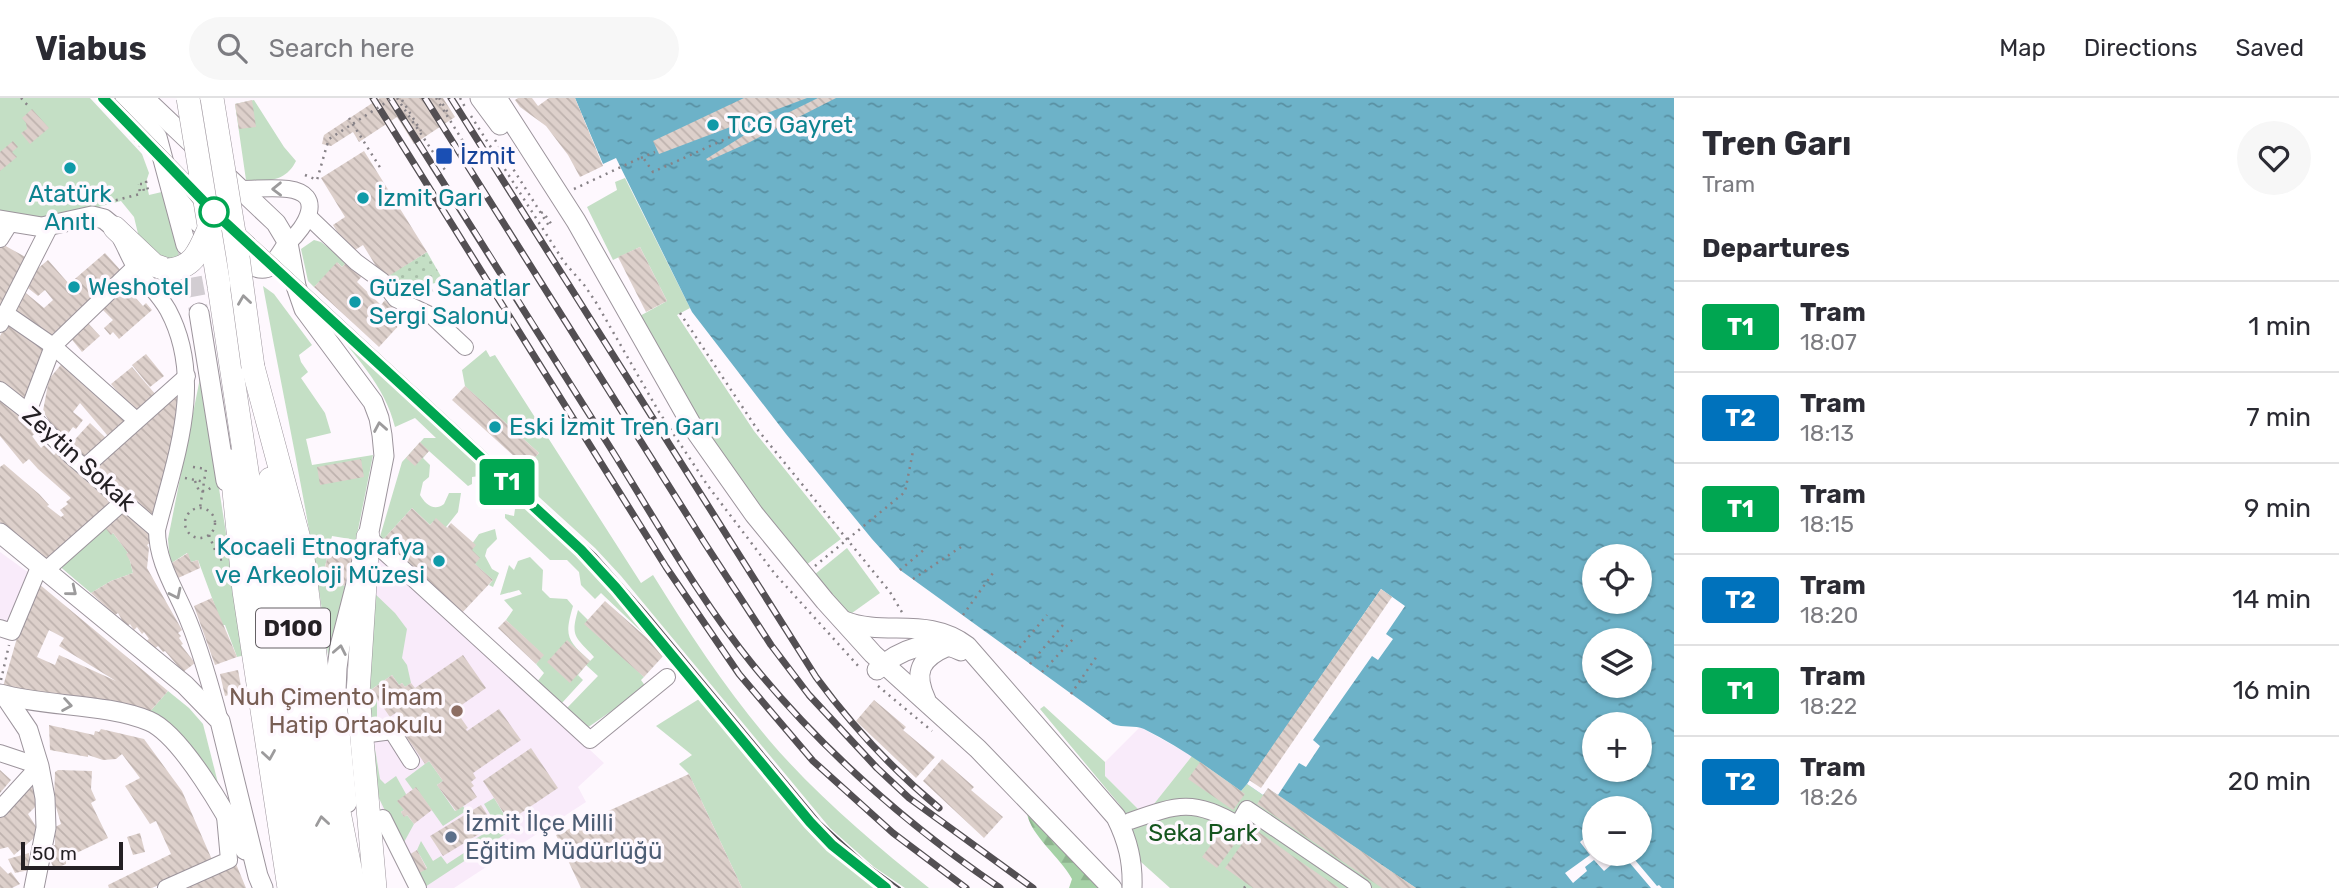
<!DOCTYPE html>
<meta charset="utf-8">
<style>
body{margin:0;font-family:Rubik,sans-serif;background:#f7f7f7;color:#2b2b33;height:100vh;display:flex;flex-direction:column;font-size:26px;white-space:nowrap}
*{box-sizing:border-box;margin:0}
p{font-size:23px;color:#7c7c81}
.icon{flex:none;width:38px;height:38px;fill:none;stroke:currentColor;stroke-width:2;stroke-linecap:round;stroke-linejoin:round}
.map{position:relative;flex:1;overflow:hidden}
.sheet{display:flex;flex-direction:column;background:#fff;width:665px}
.sheet>*{flex:none}
.badge{padding:0 14px;border-radius:5px;font-size:24px;line-height:46px}
.controls{position:absolute;left:1582px;top:446px;display:grid;gap:14px}
.controls a{display:grid;place-items:center;width:70px;height:70px;border-radius:50%;background:#fff;box-shadow:0 2px 5px #0004;font-size:35px}
.scale{position:absolute;left:21px;bottom:18px;width:102px;box-sizing:border-box;padding-left:7px;border:4px solid #242024;border-top:0;font-size:19px;line-height:24px;white-space:nowrap;color:#242024;-webkit-text-stroke:5px #fef8fe;paint-order:stroke}
.map>.badge{position:absolute;translate:-50% -50%;box-shadow:0 0 0 4px #fff}
h2{padding:0 28px;font-size:26px;line-height:63px}
.round{display:grid;place-items:center;flex:none;width:74px;height:74px;border-radius:37px;background:#f7f7f7}
.headline{display:flex;align-items:center;justify-content:space-between;height:119px;padding:0 28px}
h1{font-size:33px;font-weight:700;line-height:52px}
ul{padding:0;list-style:none}
li{display:flex;align-items:center;gap:21px;height:91px;padding:0 28px;border-top:2px solid #e1e1e2}
li div{flex:1}
li b{display:block;font-size:26px}
li em{font-style:normal}
li .badge{min-width:77px;font-weight:700;text-align:center}
header{display:flex;align-items:center;gap:42px;box-sizing:border-box;height:98px;padding:0 35px;background:#fff;border-bottom:2px solid #e1e1e2}
header strong{font-size:33px}
nav{display:flex;gap:38px;margin-inline-start:auto;font-size:24px}
.search{width:490px;height:63px;background:#f7f7f7;display:flex;align-items:center;gap:18px;box-sizing:border-box;padding:0 24px;border-radius:38px;color:#7c7c81;font-size:26px}
main{display:flex;flex:1;min-height:0}
.map>svg:first-child{display:block}
</style>
<header>
<strong>Viabus</strong>
<div class="search"><svg class="icon" aria-label="search" viewBox="0 0 24 24"><circle cx="10" cy="10" r="6"/><path d="M15 15l6 6"/></svg>Search here</div>
<nav><a>Map</a><a>Directions</a><a>Saved</a></nav>
</header>
<main>
<div class="map">
<svg width="1674" height="790" viewBox="0 0 1674 790">
<defs>
<pattern id="forest-firs" width="22" height="20" patternUnits="userSpaceOnUse" patternTransform="scale(1.75)"><rect width="22" height="20" fill="#a5d1a6"/><path d="M5 1l3.5 6h-7zM16 11l3.5 6h-7z" fill="#8eb38f"/></pattern>
<pattern id="garden-dots" width="8" height="8" patternUnits="userSpaceOnUse" patternTransform="scale(1.75)"><rect width="8" height="8" fill="#c4dfc5"/><path d="M2 2h.1M6 6h.1" fill="none" stroke="#a8bfa9" stroke-width="1.8" stroke-linecap="round"/></pattern>
<pattern id="water-ripples" width="26" height="14" patternUnits="userSpaceOnUse" patternTransform="scale(1.75)"><rect width="26" height="14" fill="#6db2c8"/><path d="M2 4q2-2 4 0t4 0M15 11q2-2 4 0t4 0" fill="none" stroke="#5990a2"/></pattern>
<pattern id="building-back-hatch" width="6" height="6" patternUnits="userSpaceOnUse" patternTransform="scale(1.75)"><rect width="6" height="6" fill="#ddd0cb"/><path d="M-1 5l2 2M0 0l6 6M5-1l2 2" fill="none" stroke="#beb2ae"/></pattern>
</defs>
<rect width="100%" height="100%" fill="#fef8fe"/>
<g fill="#f9ebfa">
<path d="M377 453 604 665 578 689 586 704 454 790H426L417 776 382 711 368 651Z"/>
<path d="M0 454 29 475 7 524 0 522Z"/>
<path d="M1140 629 1192 658 1150 711H1138L1105 678V664Z"/>
</g>
<g fill="#c4dfc5">
<path d="M0 0H90L142 56 149 75 146 84 149 97 166 93 180 156 173 164 167 165 140 144 134 119 121 103 52 121 0 115Z"/>
<path d="M254 2 284 49 296 63C286 84 266 84 246 82L235 6Z"/>
<path d="M625 80 690 210 677 217 754 333 841 441 806 467 744 387 699 322 638 219 667 203 640 149 613 162 587 109 617 92 615 84Z"/>
<path d="M314 142 321 144 347 164 342 169 338 165 314 189 308 183 301 151Z"/>
<path d="M263 188 274 196 312 247 299 257 301 264 308 274 301 280 325 315 331 335 306 341 312 367 373 357 356 442 332 438 322 482 346 488 334 556 328 557C313 433 285 311 263 188Z"/>
<path d="M329 225 579 456 617 497 803 722 826 747 877 790H742L689 676 679 666 692 657 656 628 699 601 665 556 601 495 595 501 581 487 579 474 567 462H550L505 420V416L514 418 515 411 480 378 472 379V386L468 388 429 353 423 360 430 367 429 379 423 384 420 397C425 406 434 414 444 406L449 395H461L458 414 446 429 469 450 479 436 495 431 497 441 487 451 485 458 492 471 499 475 493 489 489 487 493 482 475 466 436 421 430 427 412 410 381 444 379 442 402 364 424 340H436L415 320 395 329C385 288 355 258 329 225Z"/>
<path d="M486 252 490 259 495 257 641 485 653 477C689 535 726 591 769 642 817 698 873 745 929 790H905L874 769 830 730 621 478 595 450 517 379 539 355 465 288 462 272Z"/>
<path d="M201 275 245 557 237 559 225 527H222L198 462 191 464 187 455 170 466 168 441Z"/>
<path d="M103 427 111 436 113 435 128 455 133 475 111 483 91 495 57 466Z"/>
<path d="M847 450 880 495 852 515 846 513 814 477Z"/>
<path d="M530 459 543 472 542 492 550 500 567 501 573 508C564 539 567 542 590 563L594 559C576 539 570 540 578 512L588 522 585 526 644 579 641 582 646 589 587 630 567 610 598 578 586 567 578 577 583 582 561 606 537 584 544 575 536 566 543 557 506 522 513 512 504 502 522 496 519 492 500 497 509 467 514 472 518 463Z"/>
<path d="M373 494 395 515 407 531 402 560 407 567 411 585 405 589 402 585 399 587 392 577 372 591 377 600V625L372 628 365 598Z"/>
<path d="M168 593 189 610 203 626 220 693 147 617Z"/>
<path d="M1044 608 1105 664V678L1138 711H1150L1192 658 1241 693 1247 686 1268 690 1416 790H1170L1141 764 1130 723 1119 706 1040 611Z"/>
<path d="M374 645 380 681 385 686 396 678 406 696 404 712 401 714 404 719 407 717 414 726 402 748 375 692Z"/>
<path d="M429 663 443 683 437 687 455 713 463 708 466 713 443 728 416 690 413 692 405 681Z"/>
<path d="M494 700 513 731 425 789 417 776 427 770 417 752 421 743 433 763 441 758 447 766 473 749 470 744 497 728 484 706Z"/>
</g>
<path fill="url(#forest-firs)" d="M1027 715 1101 790H1069L1072 781C1061 760 1030 737 1027 715Z"/>
<path fill="url(#garden-dots)" d="M427 154 443 182C423 191 406 188 386 179Z"/>
<path fill="url(#water-ripples)" fill-rule="evenodd" d="M575 0H1674V790H1416L1268 691 1263 697 1247 686 1241 693C1210 671 1179 648 1144 631 1135 627 1123 630 1113 626L900 472 872 441 786 336 692 214 616 60 603 66ZM1594 458H1640V504H1594ZM1594 542H1640V588H1594ZM1594 626H1640V672H1594ZM1594 710H1640V756H1594Z"/>
<g fill="#fef8fe">
<path d="M1381 491 1405 508 1386 536 1393 541 1378 562 1372 558 1313 642 1320 648 1306 669 1299 665 1278 697 1268 691 1263 697 1247 686Z"/>
<path d="M1594 731V756H1630L1657 788 1659 787 1662 790H1651L1623 757 1604 773 1594 762 1585 769 1587 773 1573 785 1565 775 1590 757 1580 744Z"/>
</g>
<g fill="url(#building-back-hatch)" fill-rule="evenodd">
<path d="M380 0H443L455 19 414 46 397 19 359 44 353 34 331 48 322 46 324 37Z"/>
<path d="M518 0H532L538 8 549 0H575L603 68 580 79 568 57 546 28 520 9 515 2Z"/>
<path d="M744 0H807L659 56 653 43Z"/>
<path d="M818 0H836L748 45 708 63 706 61 751 33Z"/>
<path d="M252 2 256 29 239 31 235 6Z"/>
<path d="M32 11 49 30 30 46 21 35 27 31 26 25 22 20Z"/>
<path d="M13 43 18 49 12 54 17 59 0 73V54Z"/>
<path d="M364 53 427 154 384 181 363 147 350 155 333 127 345 119 321 80Z"/>
<path d="M2 146 29 161 0 216V149Z"/>
<path d="M640 149 667 203 646 214 618 159Z"/>
<path d="M105 155 123 175 48 240 11 213 21 191 44 210 53 202 45 192 38 198 24 187 31 176 48 162 69 186Z"/>
<path d="M337 164 342 169 347 164 362 178 357 184 381 207 385 202 398 215 394 219 401 225 379 249 314 189Z"/>
<path d="M124 187 143 208 146 205 152 212 119 241 113 234 110 237 104 230 113 222 100 209Z"/>
<path d="M8 223 48 248 22 304 0 287V238Z"/>
<path d="M86 223 100 238 82 254 69 238Z"/>
<path d="M146 256 164 278 150 289 132 267Z"/>
<path d="M65 262 127 322 108 338 80 305 73 314 83 322 76 331 73 329 63 342 58 338 43 313 49 281Z"/>
<path d="M132 269 156 297 135 315 111 286Z"/>
<path d="M465 288 539 355 526 369 452 302Z"/>
<path d="M178 296 182 303 159 401 150 420 92 369Z"/>
<path d="M0 300 21 314 37 334 32 338 41 350 44 347 54 357 57 354 116 404 48 466 0 424V369L4 366 39 396 49 407 47 408 61 419 64 417 60 412 68 406 66 404 71 400 38 371 29 361 23 366 0 338Z"/>
<path d="M90 325 107 341 82 362 68 349Z"/>
<path d="M420 344 429 353 415 368 406 360Z"/>
<path d="M361 361 364 379 320 387 317 369Z"/>
<path d="M412 410 430 427 436 420 447 430 451 425 476 447 472 452 480 460 475 466 493 482 460 517 381 444Z"/>
<path d="M122 411 150 435 151 444 147 447 149 450 147 470 182 532 178 535 181 538 179 540 183 546 181 547 195 565 183 574 165 553 163 554 158 548 154 551 149 547 146 543 149 541 144 534 142 536 137 529 134 532 130 526 126 529 118 515 115 517 91 495 111 483 133 475 130 463 126 456 128 455 113 435 111 437 103 427Z"/>
<path d="M330 448 354 453 346 488 322 482Z"/>
<path d="M188 455 191 464 198 462 200 470 176 481 170 466Z"/>
<path d="M39 486 168 593 147 617 2 592 23 519ZM49 532 64 540 59 548 116 583 59 557 55 567 37 559Z"/>
<path d="M1381 491 1392 499 1261 690 1249 682Z"/>
<path d="M212 500 237 559 215 567 194 508Z"/>
<path d="M605 503 665 556 644 579 584 526Z"/>
<path d="M506 522 544 557 536 566 498 530Z"/>
<path d="M567 542 590 563 570 585 547 564Z"/>
<path d="M463 557 486 590 453 613H456L468 630 466 631 467 633 499 611 521 642 473 675 476 680 471 684 474 688 471 690 477 699 456 713 437 687 443 683 429 663 425 666 405 637 410 634 397 614 390 619 371 592 392 577 399 587 402 585 405 589 411 585 415 590Z"/>
<path d="M238 572 242 594 225 598 220 576Z"/>
<path d="M874 602 906 629 903 632 935 659 916 680 856 623Z"/>
<path d="M49 627 94 637 95 633 99 634 101 631 144 641 182 693 213 764 152 790H109L108 787 171 756 156 723 150 726 125 688 140 680 122 656 116 661 103 662 88 657V659L50 652Z"/>
<path d="M531 650 558 690 509 723 483 683Z"/>
<path d="M942 661 974 689 971 692 1003 719 984 740 923 683Z"/>
<path d="M1200 664 1245 696 1233 712 1188 681Z"/>
<path d="M0 672 11 682 0 695Z"/>
<path d="M58 672 92 673 91 691 96 702 91 705 108 740 66 760V766L54 771 51 764V748L55 747V729L61 726 54 702 55 674Z"/>
<path d="M689 676 742 790H581L556 737Z"/>
<path d="M30 684 39 705 28 716 40 735 14 757 8 749 0 751V718Z"/>
<path d="M416 689 432 712 414 726 407 717 404 719 401 714 404 712 397 703Z"/>
<path d="M1268 690 1278 697 1416 790H1382L1257 706Z"/>
<path d="M481 707 494 727 443 758 430 738Z"/>
<path d="M1253 730 1301 764 1339 790H1253L1225 770Z"/>
<path d="M140 735 145 754 133 757 127 739Z"/>
<path d="M1219 736 1234 747 1217 770 1202 759Z"/>
<path d="M417 752 427 771 417 776 407 758Z"/>
<path d="M29 755V772L15 775 8 761Z"/>
<path d="M236 766 246 790H180Z"/>
<path d="M0 768 8 776 11 774 20 786 12 790H0Z"/>
</g>
<g fill="none" stroke-linecap="round" stroke-linejoin="round">
<path stroke="#d2cdd2" stroke-width="19" stroke-dasharray="19 10" stroke-linecap="butt" d="M187 151 199 215"/>
<defs>
<g id="minor">
<path d="M242 91C257 91 273 89 288 91 326 96 306 129 288 145"/>
<path d="M309 119 356 164 382 183 396 201 432 218 465 249"/>
<path d="M0 141 10 125"/>
<path d="M121 141C126 150 130 161 136 170 146 185 159 196 168 212 206 283 175 360 157 432 157 466 177 493 189 524 202 556 211 589 220 623"/>
<path d="M5 215 53 248 136 322"/>
<path d="M0 226 50 128"/>
<path d="M0 292 28 314 71 358 157 432"/>
<path d="M28 314 53 248 135 169"/>
<path d="M85 369 187 278"/>
<path d="M368 439 590 642 667 579"/>
<path d="M46 472 124 403"/>
<path d="M0 530 12 534 40 467"/>
<path d="M362 637 392 633 411 663"/>
<path d="M0 655 39 668 0 711"/>
<path d="M383 720 418 790"/>
<path d="M1130 723C1176 707 1194 700 1238 727L1247 711 1363 790"/>
<path d="M166 790 229 762 225 718"/>
</g>
<g id="major">
<path d="M125 0 157 39 186 147"/>
<path d="M144 0 276 125 288 145 296 188 304 211 373 304 379 320 382 337 384 358 368 439 340 548 337 570 336 593 347 705"/>
<path d="M480 0 500 27"/>
<path d="M497 0 576 123 694 331 754 416 825 503 873 556 978 651 1112 790"/>
<path d="M176 99 191 118 248 166C271 178 276 163 288 145"/>
<path d="M0 122 42 129 92 118 104 121 115 130"/>
<path d="M199 215 226 383"/>
<path d="M0 435 185 587 220 623 258 778 263 790"/>
<path d="M844 523C886 539 927 518 967 548L1116 719C1128 743 1133 764 1132 790"/>
<path d="M877 572C898 552 933 538 961 553"/>
<path d="M0 596C46 609 105 605 149 623 182 637 228 719 245 752"/>
<path d="M5 598 28 632 39 668 45 700 46 730 34 790"/>
<path d="M926 602C913 574 920 560 948 548"/>
</g>
<g id="highway">
<path d="M115 130 154 167 168 172"/>
<path d="M219 188 310 790"/>
<path d="M253 269 302 452 327 653 354 790"/>
<path d="M231 363 244 493 289 790"/>
<path d="M270 381 332 790"/>
<path d="M368 439 358 596 375 790"/>
</g>
</defs>
<use href="#minor" stroke="#9c949c" stroke-width="18"/>
<use href="#major" stroke="#9c949c" stroke-width="21"/>
<use href="#highway" stroke="#9c949c" stroke-width="24"/>
<g stroke="#878287" stroke-width="2.5" stroke-dasharray="2 5" stroke-linecap="butt">
<path d="M21 0 30 10"/>
<path d="M97 0 142 50"/>
<path d="M397 0 445 72"/>
<path d="M436 0 446 16"/>
<path d="M439 0 448 15 446 16 471 56"/>
<path d="M460 0 465 9"/>
<path d="M402 2 421 33"/>
<path d="M471 18 564 164 585 188 597 206 659 314 708 388 775 476 861 571"/>
<path d="M349 20 381 71"/>
<path d="M495 42 549 128"/>
<path d="M641 60 655 54"/>
<path d="M305 77 317 82 327 47"/>
<path d="M140 86H142L144 93 148 92 146 84 151 83"/>
<path d="M574 91 638 61H644L653 74 741 34 743 37"/>
<path d="M109 104 140 96 139 86"/>
<path d="M541 115 543 114 552 127"/>
<path d="M417 194 430 193 446 187"/>
<path d="M680 215 757 331 890 494 903 516"/>
<path d="M193 369 206 371 200 410"/>
<path d="M185 380 205 384"/>
<path d="M195 383 199 393H206L212 389"/>
<circle cx="200" cy="425" r="15"/>
<path d="M209 437 219 462 224 461"/>
<path d="M815 468 905 394 913 353"/>
<path d="M900 472 926 450"/>
<path d="M913 481 961 449"/>
<path d="M963 517 993 475"/>
<path d="M1015 555 1047 517"/>
<path d="M1030 566 1063 527"/>
<path d="M1042 574 1075 539"/>
<path d="M1 582 9 547"/>
<path d="M878 588 932 633"/>
<path d="M1071 596 1097 558"/>
<path d="M1244 790 1247 786"/>
</g>
<use href="#minor" stroke="#fff" stroke-width="16"/>
<use href="#major" stroke="#fff" stroke-width="19"/>
<use href="#highway" stroke="#fff" stroke-width="23"/>
<path stroke="#534f53" stroke-width="2" d="M113 0 219 109 595 456 646 514 820 724 864 764 900 790"/>
<defs>
<g id="rail">
<path d="M373 0 666 469 739 576 813 663 893 735 966 790"/>
<path d="M390 0C465 118 539 236 613 354 658 426 700 502 753 567 825 655 906 726 1000 790"/>
<path d="M425 0 704 444 771 547 809 597 877 670 909 700 1033 790"/>
<path d="M451 0 816 579C852 628 892 671 939 710"/>
</g>
</defs>
<use href="#rail" stroke="#534f53" stroke-width="7"/>
<use href="#rail" stroke="#fef8fe" stroke-width="4.5" stroke-dasharray="13" stroke-linecap="butt"/>
<defs>
<g id="highway-bridge">
<path d="M188 0 219 188"/>
<path d="M212 0 238 159 253 269"/>
<path d="M168 172C193 170 199 154 208 133"/>
</g>
</defs>
<use href="#highway-bridge" stroke="#9c949c" stroke-width="24" stroke-linecap="butt"/>
<path stroke="#878287" stroke-width="2.5" stroke-dasharray="2 5" stroke-linecap="butt" d="M327 47 329 41 393 0"/>
<use href="#highway-bridge" stroke="#fff" stroke-width="23"/>
</g>
<defs><path id="oneway-chevron" d="M-2-3.5L2.5 0L-2 3.5" fill="none" stroke-width="1.6" stroke-linecap="round" stroke-linejoin="round" transform="scale(1.75)"/></defs>
<g stroke="#9c9b9c">
<use href="#oneway-chevron" transform="translate(277 91) rotate(179)"/>
<use href="#oneway-chevron" transform="translate(244 202) rotate(-98)"/>
<use href="#oneway-chevron" transform="translate(380 329) rotate(-100)"/>
<use href="#oneway-chevron" transform="translate(72 493) rotate(39)"/>
<use href="#oneway-chevron" transform="translate(176 496) rotate(64)"/>
<use href="#oneway-chevron" transform="translate(340 552) rotate(-79)"/>
<use href="#oneway-chevron" transform="translate(67 607) rotate(9)"/>
<use href="#oneway-chevron" transform="translate(269 657) rotate(81)"/>
<use href="#oneway-chevron" transform="translate(322 723) rotate(-99)"/>
</g>
<g fill="none" stroke-linecap="round" stroke-linejoin="round">
<defs>
<path id="line" d="M103 0 216 116 581 452 616 490 810 724 832 747 886 790"/>
</defs>
<use href="#line" stroke="#fff" stroke-width="16"/>
<use href="#line" stroke="#00a651" stroke-width="10"/>
</g>
<g fill="#0f9aa8" stroke="#fef8fe" stroke-width="2.5">
<circle cx="713" cy="27" r="7"/>
<circle cx="70" cy="70" r="7"/>
<circle cx="363" cy="100" r="7"/>
<circle cx="74" cy="189" r="7"/>
<circle cx="355" cy="204" r="7"/>
<circle cx="495" cy="329" r="7"/>
<circle cx="439" cy="463" r="7"/>
</g>
<rect fill="#1a4fb4" stroke="#fef8fe" stroke-width="2.5" x="435" y="49" width="18" height="18" rx="3.5"/>
<circle fill="#fff" stroke="#00a651" stroke-width="3.5" cx="214" cy="114" r="14"/>
<circle fill="#8d6e63" stroke="#fef8fe" stroke-width="2.5" cx="457" cy="613" r="7"/>
<circle fill="#5c6f8a" stroke="#fef8fe" stroke-width="2.5" cx="451" cy="739" r="7"/>
<g text-anchor="middle" dominant-baseline="central" stroke-width="7" stroke-linejoin="round" paint-order="stroke">
<rect fill="#fef8fe" stroke="#656165" stroke-width="2" x="256" y="510.5" width="74" height="39" rx="5"/>
<g font-size="23" font-weight="bold" fill="#242024">
<text x="293" y="530">D100</text>
</g>
<g font-size="24" fill="#0d838f" stroke="#fef8fe" text-anchor="start">
<text x="727" y="27">TCG Gayret</text>
<text x="70" y="96" text-anchor="middle">Atatürk<tspan x="70" dy="28">Anıtı</tspan></text>
<text x="377" y="100">İzmit Garı</text>
<text x="88" y="189">Weshotel</text>
<text x="369" y="190">Güzel Sanatlar<tspan x="369" dy="28">Sergi Salonu</tspan></text>
<text x="509" y="329">Eski İzmit Tren Garı</text>
<text x="425" y="449" text-anchor="end">Kocaeli Etnografya<tspan x="425" dy="28">ve Arkeoloji Müzesi</tspan></text>
</g>
<g font-size="24" fill="#164399" stroke="#fef8fe" text-anchor="start">
<text x="460" y="58">İzmit</text>
</g>
<g font-size="24" fill="#242024" stroke="#fef8fe">
<text transform="translate(79 361) rotate(42)">Zeytin Sokak</text>
</g>
<g font-size="24" fill="#785e54" stroke="#fef8fe" text-anchor="end">
<text x="443" y="599">Nuh Çimento İmam<tspan x="443" dy="28">Hatip Ortaokulu</tspan></text>
</g>
<g font-size="24" fill="#4e5e75" stroke="#fef8fe" text-anchor="start">
<text x="465" y="725">İzmit İlçe Milli<tspan x="465" dy="28">Eğitim Müdürlüğü</tspan></text>
</g>
<g font-size="24" fill="#15541e" stroke="#fef8fe">
<text x="1203" y="735">Seka Park</text>
</g>
</g>
</svg>
<div class="controls">
<a><svg class="icon" aria-label="locate" viewBox="0 0 24 24"><circle cx="12" cy="12" r="6"/><path d="M12 2v4M12 18v4M2 12h4M18 12h4"/></svg></a>
<a><svg class="icon" aria-label="layers" viewBox="0 0 24 24"><path d="M12 4l9 5-9 5-9-5zM3 14l9 5 9-5"/></svg></a>
<a>+</a>
<a>−</a>
</div>
<div class="scale">50 m</div>
<b class="badge" style="left:507px;top:384px;background:#00a651;color:#fff">T1</b>
</div>
<section class="sheet">
<div class="headline"><div><h1>Tren Garı</h1><p>Tram</p></div><a class="round"><svg class="icon" aria-label="heart" viewBox="0 0 24 24"><path d="M12 20l-8-8c-3-5 5-10 8-4 3-6 11-1 8 4z"/></svg></a></div>
<h2>Departures</h2>
<ul>
<li><span class="badge" style="background:#00a651;color:#fff">T1</span><div><b>Tram</b><p>18:07</p></div><em>1 min</em></li>
<li><span class="badge" style="background:#0072bc;color:#fff">T2</span><div><b>Tram</b><p>18:13</p></div><em>7 min</em></li>
<li><span class="badge" style="background:#00a651;color:#fff">T1</span><div><b>Tram</b><p>18:15</p></div><em>9 min</em></li>
<li><span class="badge" style="background:#0072bc;color:#fff">T2</span><div><b>Tram</b><p>18:20</p></div><em>14 min</em></li>
<li><span class="badge" style="background:#00a651;color:#fff">T1</span><div><b>Tram</b><p>18:22</p></div><em>16 min</em></li>
<li><span class="badge" style="background:#0072bc;color:#fff">T2</span><div><b>Tram</b><p>18:26</p></div><em>20 min</em></li>
</ul>
</section>
</main>
